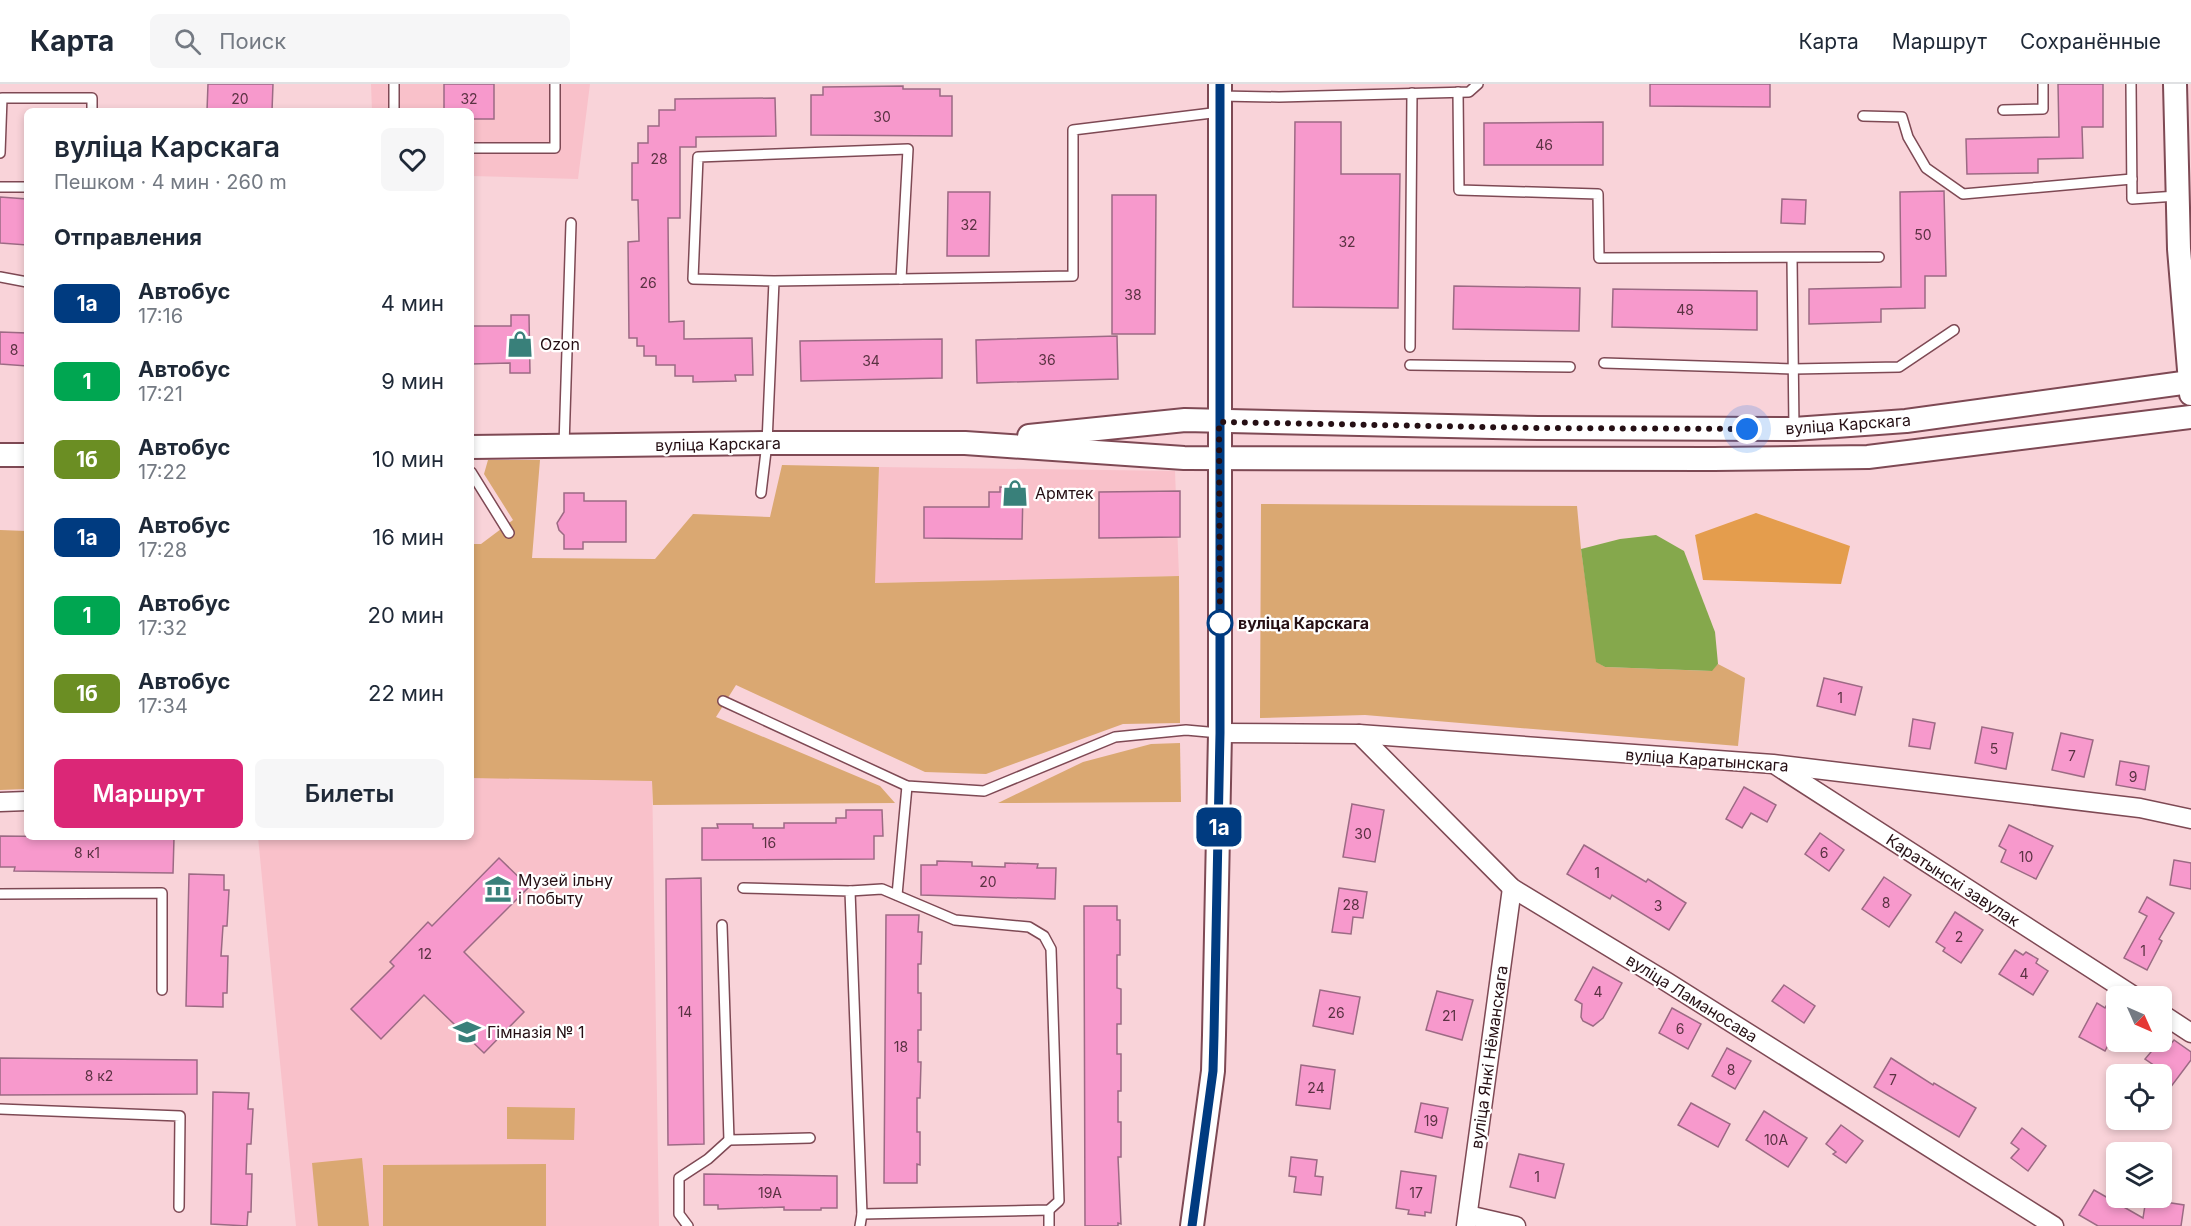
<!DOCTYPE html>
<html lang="ru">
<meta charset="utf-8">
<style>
body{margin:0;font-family:Inter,sans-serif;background:#f6f6f7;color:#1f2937;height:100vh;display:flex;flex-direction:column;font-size:22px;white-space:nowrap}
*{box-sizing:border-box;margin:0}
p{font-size:20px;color:#747a83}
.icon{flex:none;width:33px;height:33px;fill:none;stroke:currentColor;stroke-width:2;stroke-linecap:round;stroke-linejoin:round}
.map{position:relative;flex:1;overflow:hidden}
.side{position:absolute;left:24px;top:24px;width:450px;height:732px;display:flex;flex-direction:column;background:#fff;border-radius:9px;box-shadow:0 3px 9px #0003}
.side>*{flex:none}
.badge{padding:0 12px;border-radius:9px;font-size:21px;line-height:39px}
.needle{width:39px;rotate:135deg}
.fabs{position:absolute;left:2106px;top:902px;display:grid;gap:12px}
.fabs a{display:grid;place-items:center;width:66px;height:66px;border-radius:9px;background:#fff;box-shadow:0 3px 9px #0003;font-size:30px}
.you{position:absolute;width:30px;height:30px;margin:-15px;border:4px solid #fff;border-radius:50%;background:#1a73e8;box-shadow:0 0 0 9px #1a73e833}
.map>.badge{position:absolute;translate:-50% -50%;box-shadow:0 0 0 3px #fff}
h2{padding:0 30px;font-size:22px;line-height:54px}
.round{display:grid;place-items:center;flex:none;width:63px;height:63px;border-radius:9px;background:#f6f6f7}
.head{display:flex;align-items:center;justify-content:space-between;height:102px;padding:0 30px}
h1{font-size:28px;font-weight:600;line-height:45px}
.cta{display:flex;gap:12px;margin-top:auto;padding:12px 30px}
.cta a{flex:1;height:69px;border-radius:9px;background:#db2777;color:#fff;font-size:24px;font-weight:600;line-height:69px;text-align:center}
.cta a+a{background:#f6f6f7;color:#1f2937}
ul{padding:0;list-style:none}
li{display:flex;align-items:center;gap:18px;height:78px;padding:0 30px}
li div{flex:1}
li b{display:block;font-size:22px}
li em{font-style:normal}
li .badge{min-width:66px;font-weight:700;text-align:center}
header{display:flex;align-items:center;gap:36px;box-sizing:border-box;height:84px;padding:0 30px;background:#fff;border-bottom:2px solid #e0e1e3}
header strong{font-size:28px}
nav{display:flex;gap:33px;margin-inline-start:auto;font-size:21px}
.search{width:420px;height:54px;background:#f6f6f7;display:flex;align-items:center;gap:15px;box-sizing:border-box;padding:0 21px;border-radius:9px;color:#747a83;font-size:22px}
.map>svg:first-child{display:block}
</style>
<header>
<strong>Карта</strong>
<div class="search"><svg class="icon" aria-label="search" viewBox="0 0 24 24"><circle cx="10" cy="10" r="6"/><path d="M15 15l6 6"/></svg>Поиск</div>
<nav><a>Карта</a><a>Маршрут</a><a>Сохранённые</a></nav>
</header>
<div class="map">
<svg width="2191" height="1142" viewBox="0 0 2191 1142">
<rect width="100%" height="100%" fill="#f9d3d9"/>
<g fill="#f9c1ca">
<path d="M371 0H590L578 95 471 92V27H372Z"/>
<path d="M879 383 1175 387 1179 492 874 499Z"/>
<path d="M652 688 659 1142H296L258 753H471V689Z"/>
</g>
<g fill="#daa872">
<path d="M488 376H540L532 474 655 475 693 430 770 433 782 381 879 383 875 499 1179 492 1180 639 1123 640 986 690 925 688 736 601 716 633 880 702 895 719 653 721 652 697 471 694V460H481L513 436 484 390Z"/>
<path d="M1261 420 1577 422 1581 465 1597 578 1605 583 1711 587 1718 580 1745 594 1738 662 1365 631 1260 634Z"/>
<path d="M0 446 27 447V705L0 706Z"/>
<path d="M1180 659 1181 718 998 719 1083 678 1151 660Z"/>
<path d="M507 1023 575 1024 574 1056 507 1055Z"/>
<path d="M362 1074 369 1142H318L312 1079Z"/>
<path d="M546 1080V1142H383V1081Z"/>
</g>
<path fill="#e49d4d" d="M1756 429 1850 462 1841 500 1703 496 1695 451Z"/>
<path fill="#85a84c" d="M1656 451 1684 467 1715 548 1718 580 1712 587 1605 583 1596 578 1581 465 1620 455Z"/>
<g fill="#f799cc" stroke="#9c6a84" stroke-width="1.5">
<path d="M208 0H273L272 27H207Z"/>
<path d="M444 0H494V35H471V27H444Z"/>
<path d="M1650 0H1770V23L1650 22Z"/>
<path d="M2058 0H2103V43H2082L2083 74 2038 75V89L1967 90 1966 55 2059 53Z"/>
<path d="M903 2V5H940V12H952V52L811 51V11H823V3Z"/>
<path d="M775 14 776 52 696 53V63H680V134H668L669 238 684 237V255L752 254 753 291H735L736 297 693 298V292H675V281H656V272H644V262H637V254H629L628 158 639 157 638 116H632V79H638V59H648V42H659V26H675V15Z"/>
<path d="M1295 38H1341V90H1400L1398 224 1293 223Z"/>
<path d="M1603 38V81H1484V39Z"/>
<path d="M1944 107 1946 192H1925V224L1881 225V238L1809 240V205L1901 203 1900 108Z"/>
<path d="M948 108H990L989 172H947Z"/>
<path d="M1112 111H1156L1155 250H1112Z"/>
<path d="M0 113 27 115V161L0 159Z"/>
<path d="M1782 115 1806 116 1805 140 1781 139Z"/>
<path d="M1454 202 1580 204 1579 247 1453 245Z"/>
<path d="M1613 205 1757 207V246L1612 243Z"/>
<path d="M511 231H529L530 289H510V279L471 280V242H511Z"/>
<path d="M0 248 27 249V282L0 280Z"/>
<path d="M1117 252 1118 295 977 299 976 256Z"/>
<path d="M942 255V294L801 297 800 257Z"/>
<path d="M1000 403 1023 404 1022 455 924 454V423H989V408H1000Z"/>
<path d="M1180 407V453L1099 454V408Z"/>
<path d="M564 409H584V417H626V458H583V465H564V451L559 446 557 439 564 428Z"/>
<path d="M1824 594 1862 603 1855 631 1817 622Z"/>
<path d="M1913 635 1935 639 1930 665 1909 662Z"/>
<path d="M1982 643 2013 649 2006 685 1975 679Z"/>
<path d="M2061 649 2093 656 2084 693 2052 686Z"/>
<path d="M2120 677 2149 682 2145 706 2116 701Z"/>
<path d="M1744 703 1776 721 1767 738 1751 729 1742 744 1726 735Z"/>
<path d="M1352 720 1384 726 1375 778 1343 773Z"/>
<path d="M846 726H882L883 752H874V775L702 776V744H718L717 740H753V744H784V739H836V734H846Z"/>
<path d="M2009 741 2053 762 2036 795 2001 778 2006 766 1999 762Z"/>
<path d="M1820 749 1844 766 1829 787 1805 770Z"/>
<path d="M0 752 174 754 173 789 14 787 15 783H0Z"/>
<path d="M1584 761 1646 798 1648 795 1686 819 1669 846 1612 811 1610 815 1567 790Z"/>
<path d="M499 774 529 803 464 868 524 928 484 969 424 911 381 955 351 925 394 882 390 878 428 838 432 842Z"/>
<path d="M2174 776 2191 779V805L2170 801Z"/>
<path d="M937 777 972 778V782L1005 783V779L1038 780 1037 784H1056L1055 815 921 811V781H937Z"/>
<path d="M189 790 224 791V806H229L227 842H223L221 872H228L227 909H223V923L186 922Z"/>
<path d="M1884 793 1911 811 1889 843 1862 825Z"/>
<path d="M701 794 704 1060 668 1061 666 795Z"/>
<path d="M1339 804 1367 808 1363 834 1353 833 1351 850 1332 848Z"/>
<path d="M2147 813 2174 829 2159 855 2162 857 2147 886 2124 874 2147 832 2139 828Z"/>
<path d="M1084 822H1117V836H1120V871H1117V904L1121 905V940H1117V970H1121V1007H1118V1038H1121V1073H1118L1121 1140 1118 1139V1142H1085Z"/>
<path d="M1955 828 1983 846 1961 879 1943 867 1945 864 1936 858Z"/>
<path d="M886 831H919L918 848H922L921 880H918V909H921V946H918V978H921L920 1014H917V1048H920V1081L917 1080V1099H884Z"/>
<path d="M2015 866 2023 871 2026 868 2038 875 2036 879 2048 887 2033 911 1999 890Z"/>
<path d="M1593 883 1622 899 1603 934 1593 942 1583 937 1581 933 1582 920 1575 916Z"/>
<path d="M1784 901 1815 922 1804 939 1772 917Z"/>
<path d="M1320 906 1360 913 1353 950 1313 942Z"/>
<path d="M1437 907 1473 916 1462 956 1426 946Z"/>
<path d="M2112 911 2116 914V946L2105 967 2079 953 2097 919 2105 924Z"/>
<path d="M1672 924 1701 940 1688 965 1659 949Z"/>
<path d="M2162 955 2170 961 2174 956 2191 968V976L2170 1004 2162 998V990H2150L2155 982 2145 975Z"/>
<path d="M1727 964 1751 977 1735 1005 1712 992Z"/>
<path d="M0 974 197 976V1010L0 1011Z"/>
<path d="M1891 974 1933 1001 1934 999 1976 1024 1959 1053 1874 1003Z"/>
<path d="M1301 981 1335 986 1330 1025 1296 1021Z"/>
<path d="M213 1008 249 1009 248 1025H253L251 1060H247L246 1090H252L251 1128H248L247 1142 211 1140Z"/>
<path d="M1421 1019 1448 1024 1442 1054 1415 1048Z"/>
<path d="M1691 1019 1730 1040 1718 1063 1678 1041Z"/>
<path d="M1764 1027 1807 1054 1788 1083 1746 1056Z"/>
<path d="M1841 1041 1863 1057 1846 1079 1833 1070 1836 1068 1826 1060Z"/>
<path d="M2022 1044 2046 1062 2028 1087 2011 1074 2019 1065 2011 1059Z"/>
<path d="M1519 1070 1564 1080 1555 1114 1510 1103Z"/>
<path d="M1291 1073 1317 1076 1315 1092 1323 1093 1321 1111 1294 1108 1296 1093 1289 1092Z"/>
<path d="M1401 1087 1436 1092 1431 1129 1425 1128V1132L1408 1130 1409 1126 1396 1124Z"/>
<path d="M704 1090 837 1092V1124H821V1126H784V1123L718 1125V1121H704Z"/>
<path d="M2094 1106 2143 1134 2146 1115 2184 1121 2181 1142H2098L2079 1131Z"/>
</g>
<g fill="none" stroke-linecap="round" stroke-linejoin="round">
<defs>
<g id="service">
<path d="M394 0V27"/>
<path d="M2131 0 2132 115 2177 112"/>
<path d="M1458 8 1459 106 1598 110 1599 174 1879 173"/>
<path d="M1220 12 1279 13 1469 8 1478 0"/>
<path d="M2003 26 2043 25V0"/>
<path d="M1863 32 1902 33 1908 53 1926 84 1963 110 2132 95"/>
<path d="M471 64H555V0"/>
<path d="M0 69 2 14H92V27"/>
<path d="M0 103H27"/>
<path d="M1792 174 1794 345"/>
<path d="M0 193 27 198"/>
<path d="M901 195 1073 192V46L1220 28"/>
<path d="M1410 263 1412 9"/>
<path d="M1604 279 1793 285 1899 283 1954 246"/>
<path d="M1410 281 1570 283"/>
<path d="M564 362 571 139"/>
<path d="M471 388 509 449"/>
<path d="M761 409 767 359 774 197 901 195 908 65 698 73 693 195 774 197"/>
<path d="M723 617 907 702 984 707 1115 653 1186 646 1219 649"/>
<path d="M743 804 850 807 862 1130 860 1142"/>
<path d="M850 807 882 805 955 836 1029 843 1044 852 1051 865 1059 1117 1049 1126 862 1130"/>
<path d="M0 810 162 809V906"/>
<path d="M897 811 907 702"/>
<path d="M722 841 729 1056 810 1054"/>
<path d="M0 1025 180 1032 179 1123"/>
<path d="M1049 1126V1142"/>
<path d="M688 1142 679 1130V1094L708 1075 729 1056"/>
</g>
<g id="minor">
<path d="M1220 649 1359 650 1773 680 2140 724 2191 735"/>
<path d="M1359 650 1512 804 1667 898 2054 1142"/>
<path d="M1777 682 2134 912"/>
<path d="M0 718 27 717"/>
<path d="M2162 930 2191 949"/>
<path d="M1468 1131 1516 1142"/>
<path d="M1466 1142 1512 804"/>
</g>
<g id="tertiary">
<path d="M2175 0 2179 165 2191 310"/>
<path d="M1029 352 1185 336 1538 344 1794 345 1906 337 2190 298"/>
<path d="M471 363 767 359H965L1184 374 1714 375 1868 373 2191 333"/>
<path d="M0 371H27"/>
<path d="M1192 1142 1213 987 1214 951 1220 649V0"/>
</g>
</defs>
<use href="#service" stroke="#7e4954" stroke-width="12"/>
<use href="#minor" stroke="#7e4954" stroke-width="21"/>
<use href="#tertiary" stroke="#7e4954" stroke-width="26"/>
<use href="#service" stroke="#fff" stroke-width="9"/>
<use href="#minor" stroke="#fff" stroke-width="18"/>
<use href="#tertiary" stroke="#fff" stroke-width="22"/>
</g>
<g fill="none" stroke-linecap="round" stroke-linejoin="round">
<defs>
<path id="line" d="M1192 1142 1213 987 1214 951 1220 649V0"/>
</defs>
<use href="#line" stroke="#fff" stroke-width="14"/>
<use href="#line" stroke="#003b80" stroke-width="9"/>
<path stroke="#250f14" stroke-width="6" stroke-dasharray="0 10.8" d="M1220 539 1219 338 1538 344 1747 345"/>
</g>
<defs>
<symbol id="shop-bare" viewBox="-9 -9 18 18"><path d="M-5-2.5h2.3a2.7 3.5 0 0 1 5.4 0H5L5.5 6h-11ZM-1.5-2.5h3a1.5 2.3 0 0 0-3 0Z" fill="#39807a" stroke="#fff" stroke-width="2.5" paint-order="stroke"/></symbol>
<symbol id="museum-bare" viewBox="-9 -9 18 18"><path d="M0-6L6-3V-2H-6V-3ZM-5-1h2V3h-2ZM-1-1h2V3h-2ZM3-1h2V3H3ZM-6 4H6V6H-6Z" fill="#39807a" stroke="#fff" stroke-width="2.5" paint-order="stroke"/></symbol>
<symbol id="school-bare" viewBox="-9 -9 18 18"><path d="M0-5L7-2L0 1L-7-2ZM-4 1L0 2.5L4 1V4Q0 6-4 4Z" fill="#39807a" stroke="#fff" stroke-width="2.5" paint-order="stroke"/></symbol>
</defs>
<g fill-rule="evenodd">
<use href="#shop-bare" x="501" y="241" width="38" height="38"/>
<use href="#shop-bare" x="996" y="390" width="38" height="38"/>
<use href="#museum-bare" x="479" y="786" width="38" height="38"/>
<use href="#school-bare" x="448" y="929" width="38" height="38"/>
</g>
<circle fill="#fff" stroke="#003b80" stroke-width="3" cx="1220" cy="539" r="12"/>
<g text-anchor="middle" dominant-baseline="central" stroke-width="4.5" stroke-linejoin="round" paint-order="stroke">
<g font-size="14" fill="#5a3242">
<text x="240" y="14">20</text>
<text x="469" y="14">32</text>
<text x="882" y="32">30</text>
<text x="1544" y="60">46</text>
<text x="659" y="74">28</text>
<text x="969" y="140">32</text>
<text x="1923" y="150">50</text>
<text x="1347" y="157">32</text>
<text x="648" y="198">26</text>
<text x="1133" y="210">38</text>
<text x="1685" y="225">48</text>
<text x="14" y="265">8</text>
<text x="1047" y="275">36</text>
<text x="871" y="276">34</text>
<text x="1840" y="613">1</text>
<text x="1994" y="664">5</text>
<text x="2072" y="671">7</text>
<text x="2133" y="692">9</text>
<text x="1363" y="749">30</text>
<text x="769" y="758">16</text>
<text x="87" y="768">8 к1</text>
<text x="1824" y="768">6</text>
<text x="2026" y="772">10</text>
<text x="1597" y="788">1</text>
<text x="988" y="797">20</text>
<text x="1886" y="818">8</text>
<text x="1351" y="820">28</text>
<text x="1658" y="821">3</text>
<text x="1959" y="852">2</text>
<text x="2143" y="866">1</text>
<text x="425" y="869">12</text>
<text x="2024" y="889">4</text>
<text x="1598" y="907">4</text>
<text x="685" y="927">14</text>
<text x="1336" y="928">26</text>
<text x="1449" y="931">21</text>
<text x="1680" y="944">6</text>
<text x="901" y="962">18</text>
<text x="1731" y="985">8</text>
<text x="99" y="991">8 к2</text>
<text x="1893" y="995">7</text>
<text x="1316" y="1003">24</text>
<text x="1431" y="1036">19</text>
<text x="1776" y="1055">10А</text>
<text x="1537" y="1092">1</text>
<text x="770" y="1108">19А</text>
<text x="1416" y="1108">17</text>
</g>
<g font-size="16" fill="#250f14" stroke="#fff" text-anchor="start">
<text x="540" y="260">Ozon</text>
<text x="1035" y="409">Армтек</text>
<text x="518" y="796">Музей ільну<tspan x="518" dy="18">і побыту</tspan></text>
<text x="487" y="948">Гімназія № 1</text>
</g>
<g font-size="16" fill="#250f14" stroke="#fff">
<text transform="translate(1848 340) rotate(-4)">вуліца Карскага</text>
<text transform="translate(718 360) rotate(-1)">вуліца Карскага</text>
<text transform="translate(1707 676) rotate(4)">вуліца Каратынскага</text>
<text transform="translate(1953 796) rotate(33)">Каратынскі завулак</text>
<text transform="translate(1692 914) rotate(32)">вуліца Ламаносава</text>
<text transform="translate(1489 973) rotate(-82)">вуліца Янкі Нёманскага</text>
</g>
<g font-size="16" font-weight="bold" fill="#250f14" stroke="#fff" text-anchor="start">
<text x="1238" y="539">вуліца Карскага</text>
</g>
</g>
</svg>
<div class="fabs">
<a><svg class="needle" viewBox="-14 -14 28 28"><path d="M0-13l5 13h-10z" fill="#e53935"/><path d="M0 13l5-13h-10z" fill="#747a83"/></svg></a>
<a><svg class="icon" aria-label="locate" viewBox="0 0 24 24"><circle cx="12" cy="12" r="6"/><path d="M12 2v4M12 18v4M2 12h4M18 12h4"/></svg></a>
<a><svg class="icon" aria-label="layers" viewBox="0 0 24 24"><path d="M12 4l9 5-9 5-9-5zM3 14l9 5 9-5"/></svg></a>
</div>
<div class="you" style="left:1747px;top:345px"></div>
<b class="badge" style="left:1219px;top:743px;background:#003b80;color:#fff">1а</b>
<section class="side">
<div class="head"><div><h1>вуліца Карскага</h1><p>Пешком · 4 мин · 260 m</p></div><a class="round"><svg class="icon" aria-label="heart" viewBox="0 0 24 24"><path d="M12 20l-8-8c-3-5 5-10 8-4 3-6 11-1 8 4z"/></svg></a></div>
<h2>Отправления</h2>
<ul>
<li><span class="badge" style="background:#003b80;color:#fff">1а</span><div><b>Автобус</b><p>17:16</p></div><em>4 мин</em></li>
<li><span class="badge" style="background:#00a651;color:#fff">1</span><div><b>Автобус</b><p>17:21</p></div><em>9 мин</em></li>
<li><span class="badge" style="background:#6b8e23;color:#fff">1б</span><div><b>Автобус</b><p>17:22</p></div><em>10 мин</em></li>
<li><span class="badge" style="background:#003b80;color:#fff">1а</span><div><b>Автобус</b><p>17:28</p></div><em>16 мин</em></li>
<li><span class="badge" style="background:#00a651;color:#fff">1</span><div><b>Автобус</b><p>17:32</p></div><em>20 мин</em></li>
<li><span class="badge" style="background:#6b8e23;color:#fff">1б</span><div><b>Автобус</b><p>17:34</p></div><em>22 мин</em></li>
</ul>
<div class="cta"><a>Маршрут</a><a>Билеты</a></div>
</section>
</div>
